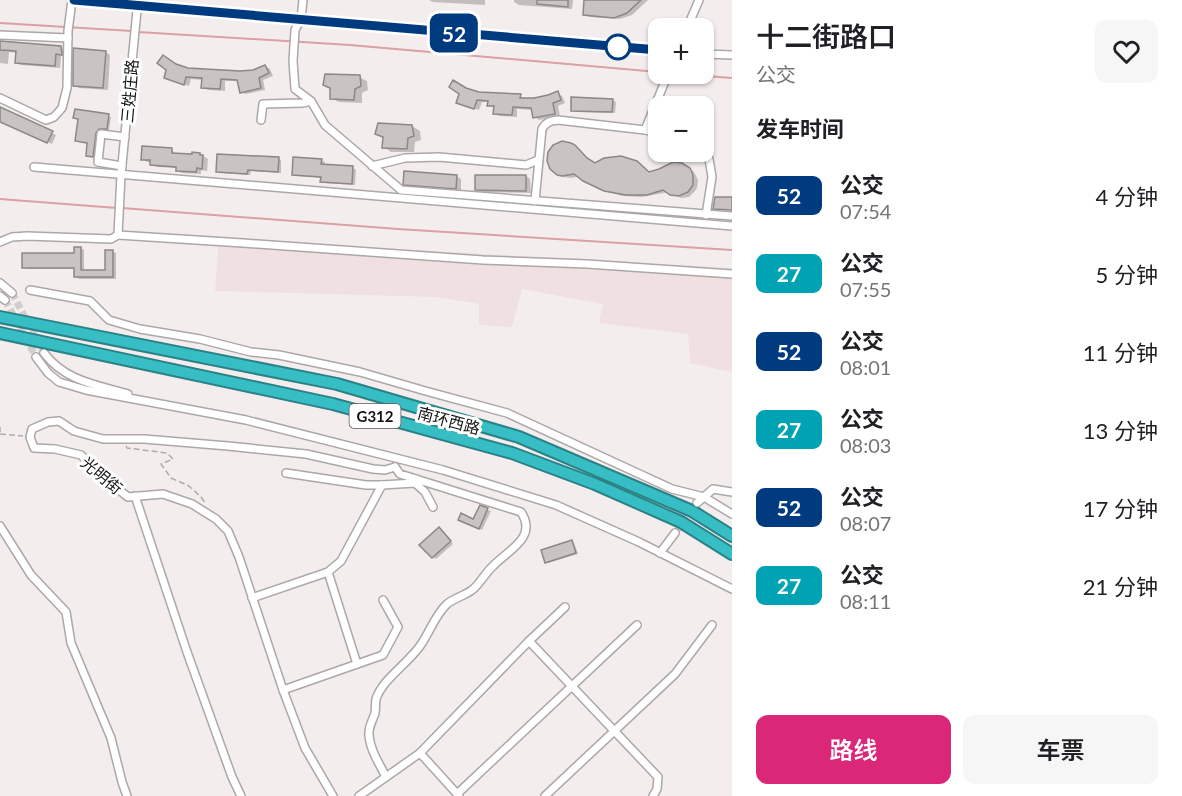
<!DOCTYPE html>
<html lang="zh">
<meta charset="utf-8">
<style>
body{margin:0;font-family:Lato,"Noto Sans SC",sans-serif;background:#f6f6f6;color:#202124;height:100vh;display:flex;flex-direction:column;font-size:22px;white-space:nowrap}
*{box-sizing:border-box;margin:0}
p{font-size:20px;color:#757577}
.icon{flex:none;width:33px;height:33px;fill:none;stroke:currentColor;stroke-width:2;stroke-linecap:round;stroke-linejoin:round}
.map{position:relative;flex:1;overflow:hidden}
.side{display:flex;flex-direction:column;background:#fff;width:450px}
.side>*{flex:none}
.badge{padding:0 12px;border-radius:9px;font-size:21px;line-height:39px}
.tools{position:absolute;left:648px;top:18px;display:grid;gap:12px}
.tools a{display:grid;place-items:center;width:66px;height:66px;border-radius:12px;background:#fff;box-shadow:0 2px 4px #0004;font-size:30px}
.map>.badge{position:absolute;translate:-50% -50%;box-shadow:0 0 0 3px #fff}
h2{padding:0 24px;font-size:22px;line-height:54px}
.round{display:grid;place-items:center;flex:none;width:63px;height:63px;border-radius:12px;background:#f6f6f6}
.summary{display:flex;align-items:center;justify-content:space-between;height:102px;padding:0 24px}
h1{font-size:28px;font-weight:600;line-height:45px}
.action{display:flex;gap:12px;margin-top:auto;padding:12px 24px}
.action a{flex:1;height:69px;border-radius:12px;background:#db2777;color:#fff;font-size:24px;font-weight:600;line-height:69px;text-align:center}
.action a+a{background:#f6f6f6;color:#202124}
ul{padding:0;list-style:none}
li{display:flex;align-items:center;gap:18px;height:78px;padding:0 24px}
li div{flex:1}
li b{display:block;font-size:22px}
li em{font-style:normal}
li .badge{min-width:66px;font-weight:700;text-align:center}
main{display:flex;flex:1;min-height:0}
.map>svg:first-child{display:block}
</style>
<main>
<div class="map">
<svg width="732" height="796" viewBox="0 0 732 796">
<rect width="100%" height="100%" fill="#f4edee"/>
<path fill="#f0e0e1" d="M219 239 732 268V372L690 363 688 334 599 323 603 304 522 289 512 327 479 325V304L436 297 215 291Z"/>
<g fill="#0003">
<path d="M429 0H485V5L433 2Z"/>
<path d="M514 0H573L572 9 519 5 514 2Z"/>
<path d="M586 0H648L632 15 620 19 590 17 585 14Z"/>
<path d="M0 43 62 48 66 51V56H61L60 68 21 65 16 62 17 53 9 52 8 64 0 63Z"/>
<path d="M106 52 110 55 108 90 79 88 74 85Z"/>
<path d="M177 66 188 70 253 71 265 66 270 69 273 76 263 80 265 90 246 94 241 92 239 81H225V91L208 90 203 87V80L191 79 189 86 165 78Z"/>
<path d="M359 77 367 81 368 90 362 93V103L339 102 331 98V88Z"/>
<path d="M467 90 479 93 520 96 526 99H534L557 93 562 96 565 103 558 106 560 116 539 120 535 117 533 110 517 109V117L499 116 495 113V108L489 105V102H482L479 110 458 103Z"/>
<path d="M612 100 616 102 615 113 576 112 572 110Z"/>
<path d="M0 109 56 135 52 144 0 121Z"/>
<path d="M108 116 111 117 109 130H103L98 135 96 158 90 157 87 155 89 144 76 141 80 119 75 117Z"/>
<path d="M412 126 420 131 421 140 415 142 414 152H391L384 147V137Z"/>
<path d="M574 146 580 150 595 165 650 174 682 164 694 172 698 180 697 188 695 191 689 197 681 198 669 192 642 197 622 196 600 189 579 176 572 178 563 177 558 174Z"/>
<path d="M171 150 176 153V155L200 154 208 159 207 171 201 170V174L182 173 177 170 178 168 157 167 152 165V162H147L143 159Z"/>
<path d="M278 158 281 160V173L251 171 250 175 221 173 218 171Z"/>
<path d="M321 160 325 162 324 166 353 168 356 170 355 185 325 183 322 181V178L297 176 294 174Z"/>
<path d="M456 176 461 179V190L409 186 405 184Z"/>
<path d="M526 176 530 179 531 193 482 192 477 189Z"/>
<path d="M81 248 84 250V271H106L113 252 116 253V279H79L76 277V269H27L24 267 76 255Z"/>
<path d="M480 507 491 511 482 530 463 521H474Z"/>
<path d="M442 531 453 544 436 559 433 557Z"/>
<path d="M572 542 574 543 578 554 548 563 546 562Z"/>
</g>
<g fill="none" stroke-linecap="round" stroke-linejoin="round">
<g stroke="#daa0a4" stroke-width="2">
<path d="M0 23 132 31"/>
<path d="M138 32 350 45 658 72"/>
<path d="M681 74 732 78"/>
<path d="M0 199 117 208"/>
<path d="M122 208 398 229 732 250"/>
</g>
</g>
<g fill="#c9c3c4" stroke="#8d8787" stroke-width="1.5">
<path d="M537 0H568V7L537 4Z"/>
<path d="M584 0H641L627 13 614 18 583 15Z"/>
<path d="M0 41 61 46 62 55 56 54 55 66 15 63 16 51 0 50Z"/>
<path d="M73 48 106 51 103 88 73 86Z"/>
<path d="M163 55 176 64 188 68 240 71 253 70 265 65 269 73 259 78 261 88 240 93 237 80 221 79 220 89 201 88 202 78 186 77 184 85 164 78 166 70 157 63Z"/>
<path d="M325 74 360 75 361 86 355 89 354 100 330 99V88L323 85Z"/>
<path d="M453 80 466 88 479 92 521 94 520 98H534L548 95 558 91 561 100 553 103 555 114 533 118 531 108 513 107 512 115 493 114 494 106H487L488 101 477 100 474 109 456 103 459 94 449 87Z"/>
<path d="M571 97 613 99 612 112 571 111Z"/>
<path d="M0 107 53 131 47 143 0 122Z"/>
<path d="M75 109 109 114 107 129H99L96 133 93 157 86 156 87 143 75 141 78 119 73 118Z"/>
<path d="M378 123 412 125 414 136 408 138 407 149 382 148 383 137 375 134Z"/>
<path d="M562 141 571 143 575 145 587 158 595 163 604 158 621 156 637 161 649 172 659 169 673 162 682 163 690 168 692 172 693 176V185L688 192 679 196 670 195 663 190 647 195H626L604 191 583 181 574 174 562 176 557 175 550 169 547 161 548 152 553 145Z"/>
<path d="M142 146 172 148V153L192 154V152L200 153V155H203L202 169 197 168 196 172 176 171V167L150 165V160H141Z"/>
<path d="M217 154 279 157 278 172 248 170 247 174 216 172Z"/>
<path d="M293 157 322 159 321 164 353 166 352 184 320 182 321 177 292 175Z"/>
<path d="M404 171 457 175 456 189 403 185Z"/>
<path d="M475 175H526V191L475 190Z"/>
<path d="M715 197H732V210L713 209Z"/>
<path d="M74 247H81V270H105V250H113V277H74V268H22V253H74Z"/>
<path d="M480 505 488 508 479 529 458 520 461 513 473 519Z"/>
<path d="M439 527 451 541 432 558 419 545Z"/>
<path d="M572 540 576 553 545 563 541 550Z"/>
</g>
<g fill="none" stroke-linecap="round" stroke-linejoin="round">
<g stroke="#d2cccd" stroke-width="7" stroke-dasharray="7 3.5" stroke-linecap="butt">
<path d="M12 293 44 353"/>
<path d="M5 300 36 357"/>
<path d="M675 533 693 509"/>
</g>
<defs>
<g id="minor">
<path d="M74 0 658 50"/>
<path d="M303 0 301 19 295 30 293 61 295 89 311 101 325 125 401 190 732 216"/>
<path d="M687 28 699 0"/>
<path d="M0 35 68 38"/>
<path d="M704 54 732 55"/>
<path d="M0 98 46 120 54 117 62 108 67 88 68 31 72 0"/>
<path d="M261 120 263 104 303 103 311 101"/>
<path d="M645 130 668 74"/>
<path d="M700 152 709 159 712 177 706 215"/>
<path d="M122 166 98 162 101 134 125 137"/>
<path d="M372 166 405 158 439 157 526 165 538 160"/>
<path d="M34 167 732 226"/>
<path d="M535 201 542 129C546 122 550 121 558 120L645 130 658 133"/>
<path d="M118 235 243 243 483 260 587 264 732 274"/>
<path d="M0 242 12 237 27 236 111 239 118 235 121 175 138 0"/>
<path d="M0 283 12 293"/>
<path d="M30 290 90 301 109 320 140 329 200 339 251 352 279 355 360 372 429 392 507 413 672 489 704 497 732 514"/>
<path d="M0 296 5 300"/>
<path d="M44 353C65 381 97 385 128 394"/>
<path d="M36 357 48 373 59 382 86 390 246 420 443 470 556 505 639 542 732 589"/>
<path d="M286 473 366 485H382L415 483 416 479"/>
<path d="M415 483 425 492 433 507"/>
<path d="M135 496 187 652 232 777 241 796"/>
<path d="M697 503 713 489 732 492"/>
<path d="M0 526 31 575 66 612 71 643 111 738 122 782 127 796"/>
<path d="M660 553 675 533"/>
<path d="M328 572 357 664"/>
<path d="M252 598 328 572 341 561 382 485"/>
<path d="M529 641 658 777 657 789 653 796"/>
<path d="M283 690 383 655 398 627 383 600"/>
<path d="M420 753 529 641 565 607"/>
<path d="M386 777C379 763 370 750 369 735 368 727 373 720 375 713 376 708 375 703 376 699 382 680 408 663 420 646 430 632 435 615 447 604 454 598 464 596 472 590 480 584 485 573 493 566 508 550 538 538 521 512L400 474 395 467"/>
<path d="M457 794 637 625"/>
<path d="M333 796 305 748 283 690 239 557 228 531 216 519 192 504 163 494 128 497 103 477 81 455 55 449 34 448 30 437 32 429 48 422 59 421 74 431 103 439H144L228 446 306 454 373 469 385 470 395 467"/>
<path d="M359 796 420 753 459 796"/>
<path d="M545 796 675 674 712 625"/>
</g>
<g id="highway">
<path d="M0 317 337 384 519 437 692 511 732 536"/>
<path d="M0 333 333 404 512 453 595 484 681 522 732 554"/>
</g>
</defs>
<use href="#minor" stroke="#ada7a7" stroke-width="10"/>
<use href="#highway" stroke="#2b8286" stroke-width="14"/>
<g stroke="#b0abab" stroke-width="1.5" stroke-dasharray="6 3" stroke-linecap="butt">
<path d="M0 427V432"/>
<path d="M0 434 23 436"/>
<path d="M126 446 127 448 167 453 173 459 161 464 171 478 189 486 201 497 206 504"/>
</g>
<use href="#minor" stroke="#fff" stroke-width="7"/>
<use href="#highway" stroke="#37bec5" stroke-width="10"/>
</g>
<g fill="none" stroke-linecap="round" stroke-linejoin="round">
<defs>
<path id="line" d="M74 0 658 50"/>
</defs>
<use href="#line" stroke="#fff" stroke-width="14"/>
<use href="#line" stroke="#003b80" stroke-width="9"/>
</g>
<circle fill="#fff" stroke="#003b80" stroke-width="3" cx="618" cy="47" r="12"/>
<g text-anchor="middle" dominant-baseline="central" stroke-width="6" stroke-linejoin="round" paint-order="stroke">
<rect fill="#fff" stroke="#5a5959" stroke-width="1.5" x="349.5" y="404" width="51" height="24" rx="4.5"/>
<g font-size="15" font-weight="bold" fill="#141212">
<text x="375" y="416">G312</text>
</g>
<g font-size="16" fill="#141212" stroke="#fff">
<text transform="translate(129 91) rotate(-85)">三姓庄路</text>
<text transform="translate(449 420) rotate(15)">南环西路</text>
<text transform="translate(102 475) rotate(40)">光明街</text>
</g>
</g>
</svg>
<div class="tools">
<a>+</a>
<a>−</a>
</div>
<b class="badge" style="left:454px;top:33px;background:#003b80;color:#fff">52</b>
</div>
<section class="side">
<div class="summary"><div><h1>十二街路口</h1><p>公交</p></div><a class="round"><svg class="icon" aria-label="heart" viewBox="0 0 24 24"><path d="M12 20l-8-8c-3-5 5-10 8-4 3-6 11-1 8 4z"/></svg></a></div>
<h2>发车时间</h2>
<ul>
<li><span class="badge" style="background:#003b80;color:#fff">52</span><div><b>公交</b><p>07:54</p></div><em>4 分钟</em></li>
<li><span class="badge" style="background:#00a3b4;color:#fff">27</span><div><b>公交</b><p>07:55</p></div><em>5 分钟</em></li>
<li><span class="badge" style="background:#003b80;color:#fff">52</span><div><b>公交</b><p>08:01</p></div><em>11 分钟</em></li>
<li><span class="badge" style="background:#00a3b4;color:#fff">27</span><div><b>公交</b><p>08:03</p></div><em>13 分钟</em></li>
<li><span class="badge" style="background:#003b80;color:#fff">52</span><div><b>公交</b><p>08:07</p></div><em>17 分钟</em></li>
<li><span class="badge" style="background:#00a3b4;color:#fff">27</span><div><b>公交</b><p>08:11</p></div><em>21 分钟</em></li>
</ul>
<div class="action"><a>路线</a><a>车票</a></div>
</section>
</main>
